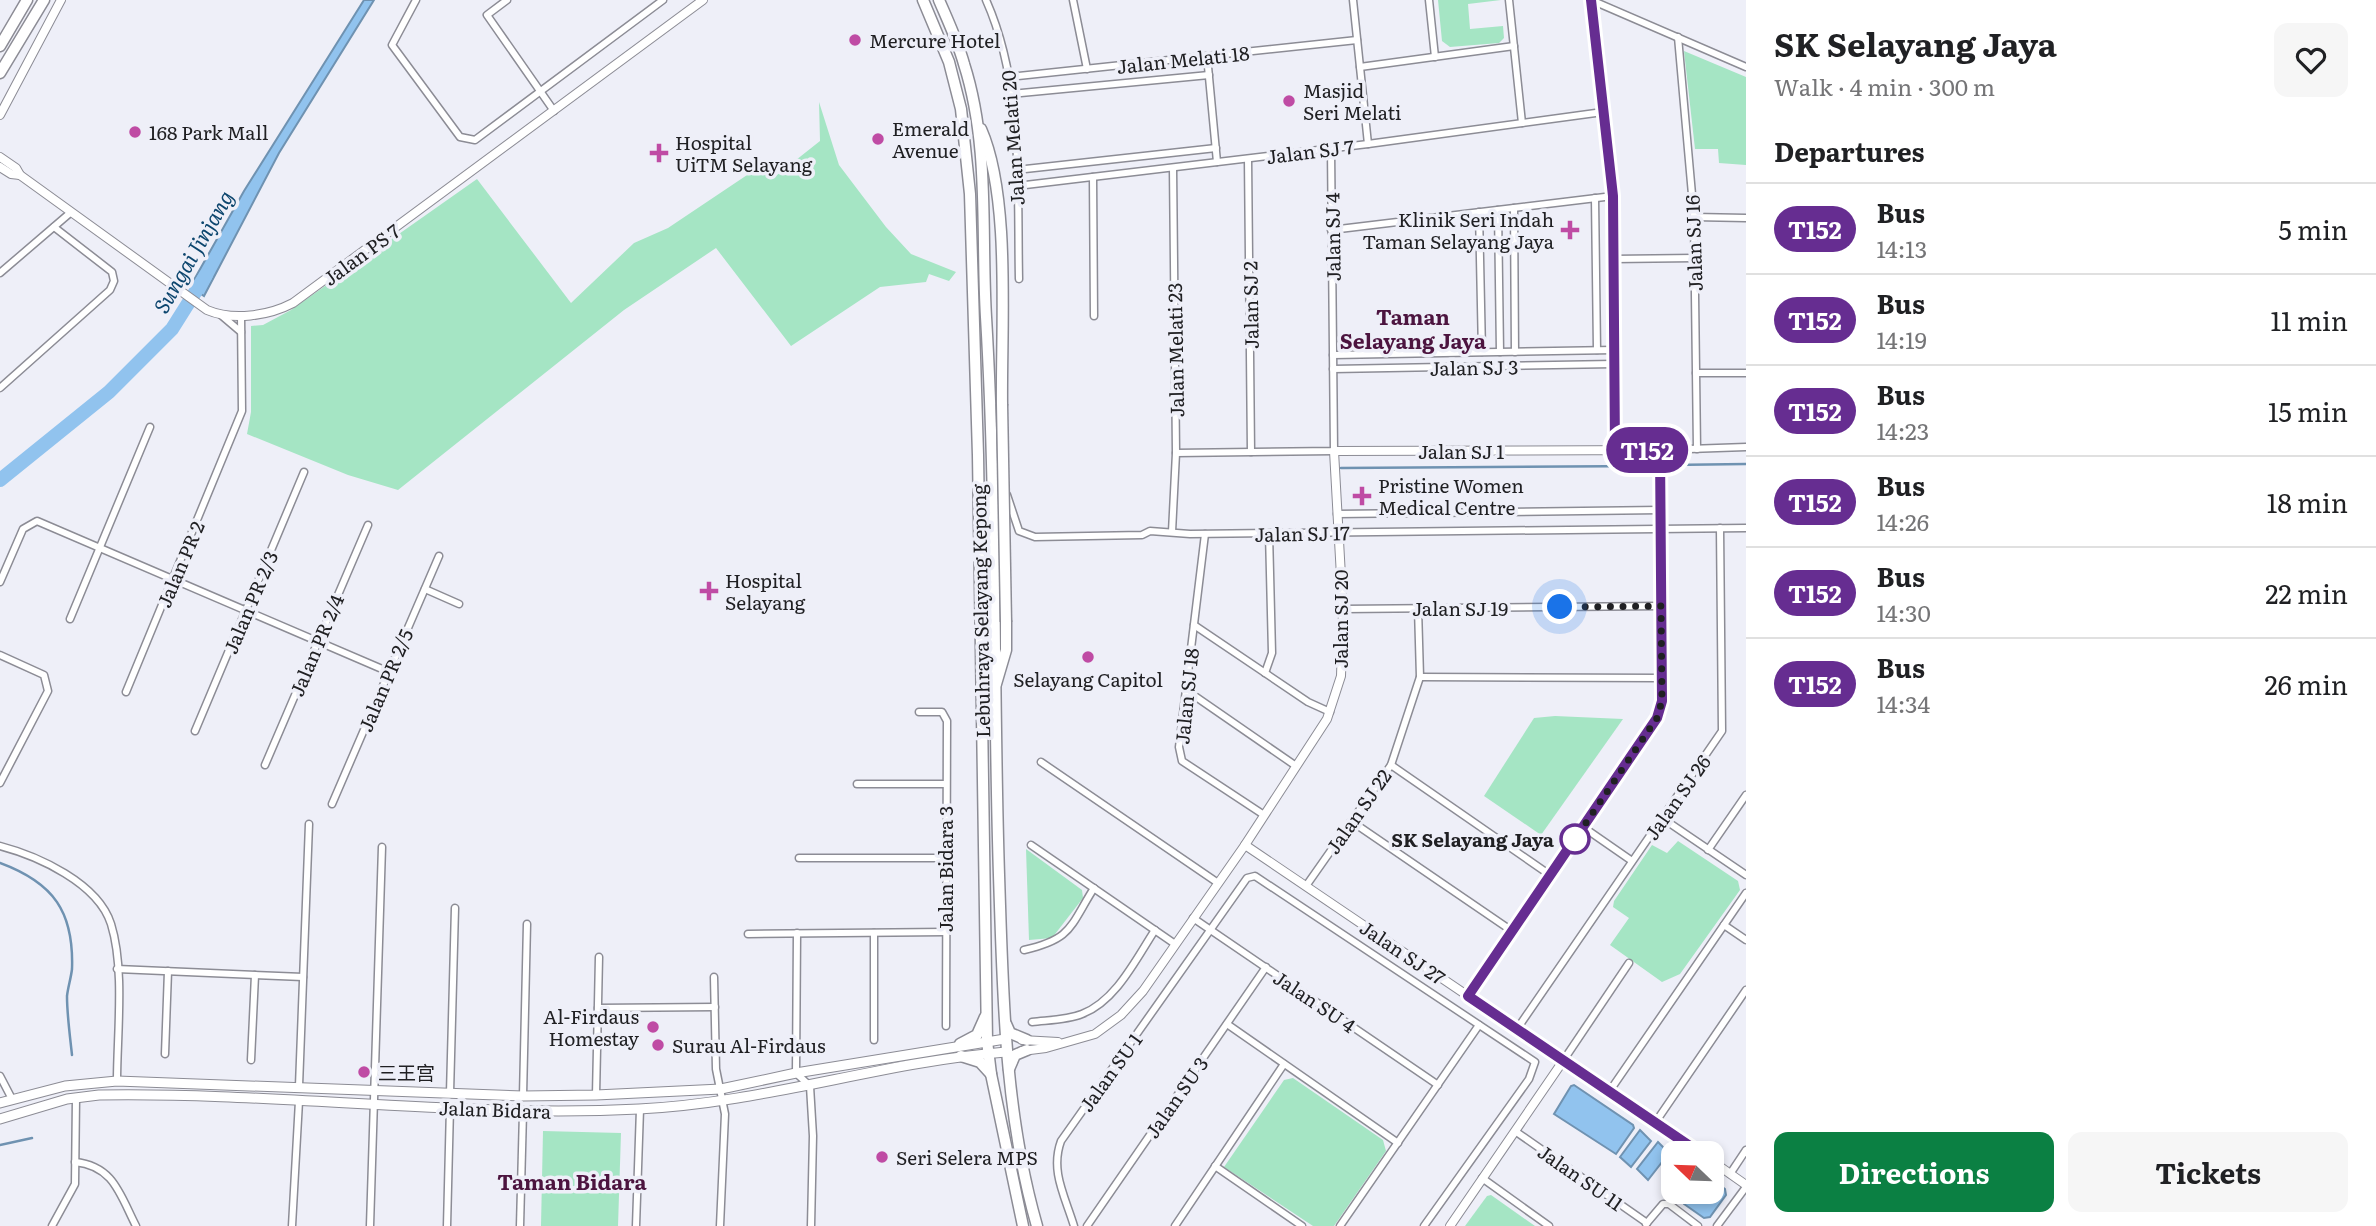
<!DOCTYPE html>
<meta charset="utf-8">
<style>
body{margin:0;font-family:Literata,"Noto Sans SC",serif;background:#f6f6f6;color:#202124;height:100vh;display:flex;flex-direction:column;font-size:26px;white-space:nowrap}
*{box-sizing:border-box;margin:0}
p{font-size:23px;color:#757577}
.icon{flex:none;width:38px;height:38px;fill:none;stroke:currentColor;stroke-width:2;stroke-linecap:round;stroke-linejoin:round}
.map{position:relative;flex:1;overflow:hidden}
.details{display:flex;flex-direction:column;background:#fff;width:630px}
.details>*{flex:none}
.badge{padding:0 14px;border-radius:23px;font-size:24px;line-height:46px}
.needle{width:46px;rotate:293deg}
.fabs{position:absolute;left:1661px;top:1141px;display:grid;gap:14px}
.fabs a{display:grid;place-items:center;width:63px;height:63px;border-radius:14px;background:#fff;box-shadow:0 4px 10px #0003;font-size:35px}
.you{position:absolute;width:35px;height:35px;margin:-18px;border:5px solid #fff;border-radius:50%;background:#1a73e8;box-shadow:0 0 0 10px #1a73e833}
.map>.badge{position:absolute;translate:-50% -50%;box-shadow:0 0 0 4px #fff}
h2{padding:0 28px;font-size:26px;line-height:63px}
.round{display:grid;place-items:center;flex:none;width:74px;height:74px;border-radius:14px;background:#f6f6f6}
.overview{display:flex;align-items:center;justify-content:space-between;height:119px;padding:0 28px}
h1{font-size:33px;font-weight:700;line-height:52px}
.action{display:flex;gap:14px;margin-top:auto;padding:14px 28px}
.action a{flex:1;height:80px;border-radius:14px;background:#0b8043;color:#fff;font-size:28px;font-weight:700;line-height:80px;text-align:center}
.action a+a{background:#f6f6f6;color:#202124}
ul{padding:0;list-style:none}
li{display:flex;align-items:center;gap:21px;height:91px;padding:0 28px;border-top:2px solid #e0e0e0}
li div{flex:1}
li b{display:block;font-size:26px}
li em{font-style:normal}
li .badge{min-width:77px;font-weight:700;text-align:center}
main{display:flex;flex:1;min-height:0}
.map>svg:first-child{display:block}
</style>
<main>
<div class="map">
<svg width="1746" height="1226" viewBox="0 0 1746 1226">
<rect width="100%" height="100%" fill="#eeeff8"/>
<g fill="#a5e5c4">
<path d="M1438 0H1501L1468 4 1470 29 1503 26 1504 38 1499 43 1450 47 1442 41Z"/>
<path d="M1684 51 1746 77V165L1719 163 1718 149H1695Z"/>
<path d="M819 102 839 165 886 227 911 254 956 272 949 281 929 274 926 282 880 287 791 346 716 248 624 310 398 490 348 475 247 434 251 412V326L263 325 291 310 477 179 571 303 634 243 668 228 762 165 772 179 820 141Z"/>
<path d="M1555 716 1623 719 1541 835 1484 796 1534 718Z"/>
<path d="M1678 841 1738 881 1740 890 1680 974 1662 982 1610 945 1629 918 1613 907 1614 901 1652 845 1667 853Z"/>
<path d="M1026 849 1082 890 1083 898 1052 938 1029 940Z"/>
<path d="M1293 1078 1383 1140 1386 1151 1334 1226H1313L1224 1167 1284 1080Z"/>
<path d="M543 1131 621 1133 618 1226H541Z"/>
<path d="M1491 1195 1535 1226H1465L1487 1196Z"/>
</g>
<g fill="#91c3ee" stroke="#6f92b1" stroke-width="2">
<path d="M364 0H374L279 153 204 296 190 287 244 191Z"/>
<path d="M1574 1085 1633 1125 1634 1128 1616 1154 1554 1114 1571 1086Z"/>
<path d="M1640 1130 1651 1141 1631 1167 1620 1157Z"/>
<path d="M1658 1142 1669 1153 1648 1180 1637 1169Z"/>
<path d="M1712 1179 1725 1189 1726 1195 1710 1217 1704 1218 1684 1204 1683 1199 1689 1192H1712Z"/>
</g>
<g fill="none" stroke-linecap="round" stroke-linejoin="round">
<g stroke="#6f92b1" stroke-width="2.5">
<path d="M1669 465 1746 464"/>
<path d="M1341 468 1649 466"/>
<path d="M0 863C54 883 74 912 72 969 71 978 68 987 67 996 67 1015 70 1036 72 1055"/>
<path d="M0 1145 32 1138"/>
</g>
<path stroke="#91c3ee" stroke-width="14" d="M0 480 109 392 172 329 206 275"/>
<defs>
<g id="minor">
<path d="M416 0 392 45 460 137 475 140 663 0"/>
<path d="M507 0 487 15 554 111"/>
<path d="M986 0C1024 85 1017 187 1019 279"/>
<path d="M1073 0 1087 69"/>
<path d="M1353 0 1368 144"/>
<path d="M1429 0 1435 57"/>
<path d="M1509 0 1522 123"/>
<path d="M1591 0 1746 67"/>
<path d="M1678 37 1694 217 1697 449"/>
<path d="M1207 56 1217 162"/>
<path d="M1360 67 1514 46"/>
<path d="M1009 77 1357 40"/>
<path d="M1011 94 1209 75"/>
<path d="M1248 159 1251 452"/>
<path d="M1016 170 1216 148"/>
<path d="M1093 177 1094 316"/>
<path d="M1017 186 1368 144 1603 112"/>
<path d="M1595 198 1597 350"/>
<path d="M1514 208 1515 352"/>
<path d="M1498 210 1500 352"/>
<path d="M1479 212 1482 352"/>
<path d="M1694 217 1746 218"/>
<path d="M1331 230 1613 196"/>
<path d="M1613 259 1695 258"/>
<path d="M0 273 70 213"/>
<path d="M221 315 241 332"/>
<path d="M1333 355 1614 350"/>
<path d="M1333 369 1614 364"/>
<path d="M1696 373H1746"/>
<path d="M0 388 110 290 114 281 112 272 54 227"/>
<path d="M1660 450 1746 447"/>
<path d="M1176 453 1334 451 1331 149"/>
<path d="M1007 495 1019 531 1035 537 1142 535 1150 531 1190 534 1746 528"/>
<path d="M1337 514 1661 510"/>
<path d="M1172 532 1176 453 1173 168"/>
<path d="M1205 534 1179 747 1182 761 1264 815"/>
<path d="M0 582 23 529 37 521 389 672"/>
<path d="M425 589 459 604"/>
<path d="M1343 609 1661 606"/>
<path d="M70 619 150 427"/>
<path d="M1194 625 1308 702 1330 712"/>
<path d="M0 655 44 675 48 691 0 783"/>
<path d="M1265 673 1272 653 1269 533"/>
<path d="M1420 677 1662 678"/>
<path d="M1186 690 1296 766"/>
<path d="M126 692 242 411 241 316"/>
<path d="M919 712H942L947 721 946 1026"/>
<path d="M195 731 304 472"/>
<path d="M1041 762 1218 883"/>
<path d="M265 765 368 525"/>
<path d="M1391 765 1550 875"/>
<path d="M857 784H944"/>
<path d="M332 804 439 556"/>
<path d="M1662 818 1746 875"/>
<path d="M1351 821 1512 931"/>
<path d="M1583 827 1632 861"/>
<path d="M1031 845 1175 944"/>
<path d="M0 846C38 856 98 883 111 924 125 969 117 1034 117 1081"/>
<path d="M1708 850 1746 795"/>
<path d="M799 858H945"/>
<path d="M1306 886 1391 765 1420 677 1418 608"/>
<path d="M1193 918 1438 1085"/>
<path d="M1724 925 1746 940"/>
<path d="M797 933 796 1073 810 1086 813 1136 811 1226"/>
<path d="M748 934 946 932"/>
<path d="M1024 950C1072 939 1069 928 1094 888"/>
<path d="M117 969 303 977"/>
<path d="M714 977 716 1069 725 1114 720 1226"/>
<path d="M598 1008 715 1007"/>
<path d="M1032 1022C1049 1020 1067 1020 1082 1014 1116 1001 1136 959 1155 930"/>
<path d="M1227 1024 1398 1143"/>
<path d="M1517 1029 1722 731 1720 528"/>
<path d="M874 1040V933"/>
<path d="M165 1054 168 971"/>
<path d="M251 1060 255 975"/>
<path d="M1563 1061 1629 963"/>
<path d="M0 1076 12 1099"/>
<path d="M299 1086 309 824"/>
<path d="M1609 1092 1746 893"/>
<path d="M450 1093 455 908"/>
<path d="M596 1095 599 957"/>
<path d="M523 1096 527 924"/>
<path d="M1655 1123 1746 990"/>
<path d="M1515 1131 1647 1223"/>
<path d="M75 1162C114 1166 120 1195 136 1226"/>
<path d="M1215 1166 1302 1226"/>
<path d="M1730 1174 1746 1150"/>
<path d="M1482 1178 1549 1226"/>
<path d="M1646 1224 1663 1204H1669L1698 1226"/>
<path d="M52 1226 75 1184 76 1098"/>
<path d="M292 1226 299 1101"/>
<path d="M370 1226 382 847"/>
<path d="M447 1226 450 1107"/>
<path d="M520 1226 523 1112"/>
<path d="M636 1226 640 1109"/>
<path d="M1074 1226C1065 1196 1050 1171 1061 1141L1247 878 1255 876 1535 1062 1529 1079 1424 1226"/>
<path d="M1087 1226 1266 967"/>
<path d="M1175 1226 1284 1064"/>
<path d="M1340 1226 1479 1025"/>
<path d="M1717 1226 1746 1187"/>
</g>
<g id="tertiary">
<path d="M1591 0 1613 196 1615 450"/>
<path d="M0 115 61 0"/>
<path d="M0 157 16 168 20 175"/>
<path d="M0 167 11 174 20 175 207 310C233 321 268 316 293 303L703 0"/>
<path d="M1245 845 1700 1153"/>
<path d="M1022 1040 1058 1042"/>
<path d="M1022 1051 1046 1048 1095 1034 1121 1015 1143 991 1245 845 1327 719 1341 676 1343 612 1334 451 1660 450 1662 701 1657 718 1468 996"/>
<path d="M1712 1161 1746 1185"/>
<path d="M1450 1226 1563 1061"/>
</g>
<g id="secondary">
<path d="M0 1103 65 1086 117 1081 523 1096 596 1095 721 1089 796 1073 1005 1039"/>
<path d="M0 1119 67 1099 99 1095C279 1092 459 1118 639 1109 764 1103 882 1062 1006 1052"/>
</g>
<g id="primary">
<path d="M923 0 949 62 961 109 970 194 978 455 987 1041 991 1074 1023 1226"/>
<path d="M939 0C948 21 958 42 964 64 990 145 981 233 986 317 997 502 993 689 999 875 1003 994 1004 1111 1037 1226"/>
<path d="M981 129C1011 197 1001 327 1002 404"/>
<path d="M996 684 1006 650V622"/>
<path d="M1006 1024 1010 1033 1027 1040"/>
<path d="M960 1044 977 1035 985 1017"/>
<path d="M961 1056 980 1062 991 1074"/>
<path d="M1009 1069 1015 1055 1027 1050"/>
</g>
<g id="trunk">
<path d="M0 46 27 0"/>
<path d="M0 73 44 0"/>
</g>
</defs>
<use href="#minor" stroke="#8c8c95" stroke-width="9"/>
<use href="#tertiary" stroke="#8c8c95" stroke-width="10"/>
<use href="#secondary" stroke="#8c8c95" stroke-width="11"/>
<use href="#primary" stroke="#8c8c95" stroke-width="13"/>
<use href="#trunk" stroke="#8c8c95" stroke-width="13"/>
<use href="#minor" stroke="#fff" stroke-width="6"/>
<use href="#tertiary" stroke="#fff" stroke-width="8"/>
<use href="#secondary" stroke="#fff" stroke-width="9"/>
<use href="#primary" stroke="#fff" stroke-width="10"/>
<use href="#trunk" stroke="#fff" stroke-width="10"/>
<defs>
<path id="primary-bridge" d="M1002 404 1006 622"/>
</defs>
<use href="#primary-bridge" stroke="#8c8c95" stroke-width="13" stroke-linecap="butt"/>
<use href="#primary-bridge" stroke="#fff" stroke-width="10"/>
</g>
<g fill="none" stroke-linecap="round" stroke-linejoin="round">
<defs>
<path id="line" d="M1591 0 1613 196 1615 450H1660L1662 701 1657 718 1468 996 1700 1153"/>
</defs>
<use href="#line" stroke="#fff" stroke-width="16"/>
<use href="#line" stroke="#662d91" stroke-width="10"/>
<path stroke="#202023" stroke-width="7" stroke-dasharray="0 12.6" d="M1560 607 1661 606 1662 701 1657 718 1575 839"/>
</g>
<g fill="#bf4ba4" stroke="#eeeff8" stroke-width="2.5">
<circle cx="855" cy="40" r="7"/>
<circle cx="1289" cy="101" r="7"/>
<circle cx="135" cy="132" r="7"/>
<circle cx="878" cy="139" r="7"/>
<path d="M655.5 142.5h7v7h7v7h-7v7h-7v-7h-7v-7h7z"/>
<path d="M1566.5 219.5h7v7h7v7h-7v7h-7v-7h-7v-7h7z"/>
<path d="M1358.5 485.5h7v7h7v7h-7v7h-7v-7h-7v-7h7z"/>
<path d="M705.5 580.5h7v7h7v7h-7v7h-7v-7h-7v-7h7z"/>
<circle cx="1088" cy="657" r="7"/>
<circle cx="653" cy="1027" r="7"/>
<circle cx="658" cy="1045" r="7"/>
<circle cx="364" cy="1072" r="7"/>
<circle cx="882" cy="1157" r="7"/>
</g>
<circle fill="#fff" stroke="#662d91" stroke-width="3.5" cx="1575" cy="839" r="14"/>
<g text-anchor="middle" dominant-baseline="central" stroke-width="7" stroke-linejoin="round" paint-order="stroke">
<g font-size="19" fill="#202023" stroke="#eeeff8" text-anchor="start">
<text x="869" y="40">Mercure Hotel</text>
<text x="1303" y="90">Masjid<tspan x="1303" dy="22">Seri Melati</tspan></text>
<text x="892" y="128">Emerald<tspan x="892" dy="22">Avenue</tspan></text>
<text x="149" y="132">168 Park Mall</text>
<text x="675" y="142">Hospital<tspan x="675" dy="22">UiTM Selayang</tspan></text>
<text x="1554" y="219" text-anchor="end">Klinik Seri Indah<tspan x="1554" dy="22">Taman Selayang Jaya</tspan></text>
<text x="1378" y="485">Pristine Women<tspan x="1378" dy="22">Medical Centre</tspan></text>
<text x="725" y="580">Hospital<tspan x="725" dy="22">Selayang</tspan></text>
<text x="1088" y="679" text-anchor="middle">Selayang Capitol</text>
<text x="639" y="1016" text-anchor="end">Al-Firdaus<tspan x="639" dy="22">Homestay</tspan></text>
<text x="672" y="1045">Surau Al-Firdaus</text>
<text x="378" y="1072">三王宫</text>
<text x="896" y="1157">Seri Selera MPS</text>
</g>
<g font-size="19" fill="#202023" stroke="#eeeff8">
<text transform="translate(1183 59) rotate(-6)">Jalan Melati 18</text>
<text transform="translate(1012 138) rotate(-94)">Jalan Melati 20</text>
<text transform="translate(1310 151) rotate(-7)">Jalan SJ 7</text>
<text transform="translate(1332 237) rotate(-91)">Jalan SJ 4</text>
<text transform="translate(1693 243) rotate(-92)">Jalan SJ 16</text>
<text transform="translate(361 254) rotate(-36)">Jalan PS 7</text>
<text transform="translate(1250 305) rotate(-91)">Jalan SJ 2</text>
<text transform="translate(1175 350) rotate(-91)">Jalan Melati 23</text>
<text transform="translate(1474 367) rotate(-1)">Jalan SJ 3</text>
<text x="1461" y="451">Jalan SJ 1</text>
<text transform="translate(1302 533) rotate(-1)">Jalan SJ 17</text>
<text transform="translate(180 564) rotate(-67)">Jalan PR 2</text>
<text transform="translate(250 602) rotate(-67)">Jalan PR 2/3</text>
<text x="1460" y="608">Jalan SJ 19</text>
<text transform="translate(980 611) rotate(-91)">Lebuhraya Selayang Kepong</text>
<text transform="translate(1340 619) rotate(-90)">Jalan SJ 20</text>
<text transform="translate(316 645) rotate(-67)">Jalan PR 2/4</text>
<text transform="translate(385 680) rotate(-67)">Jalan PR 2/5</text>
<text transform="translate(1186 696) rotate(-84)">Jalan SJ 18</text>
<text transform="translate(1677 797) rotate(-55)">Jalan SJ 26</text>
<text transform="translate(1358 811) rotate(-55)">Jalan SJ 22</text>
<text transform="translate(945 869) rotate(-90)">Jalan Bidara 3</text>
<text transform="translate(1403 952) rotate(34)">Jalan SJ 27</text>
<text transform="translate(1315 1001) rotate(34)">Jalan SU 4</text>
<text transform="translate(1110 1072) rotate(-54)">Jalan SU 1</text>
<text transform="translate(1176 1097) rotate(-55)">Jalan SU 3</text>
<text transform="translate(495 1109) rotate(2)">Jalan Bidara</text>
<text transform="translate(1581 1177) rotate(35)">Jalan SU 11</text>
</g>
<g font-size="19" font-weight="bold" fill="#202023" stroke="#eeeff8" text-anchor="end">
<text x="1554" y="839">SK Selayang Jaya</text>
</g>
<g font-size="21" font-style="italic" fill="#0d466e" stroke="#eeeff8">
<text transform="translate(192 251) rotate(-60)">Sungai Jinjang</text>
</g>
<g font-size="21" font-weight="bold" fill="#4c143f" stroke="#eeeff8">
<text x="1413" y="315">Taman<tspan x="1413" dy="24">Selayang Jaya</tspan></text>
<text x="572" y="1180">Taman Bidara</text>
</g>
</g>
</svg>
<div class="fabs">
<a><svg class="needle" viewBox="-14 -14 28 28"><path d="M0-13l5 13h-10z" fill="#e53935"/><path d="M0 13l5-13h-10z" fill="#757577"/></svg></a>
</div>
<div class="you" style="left:1560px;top:607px"></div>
<b class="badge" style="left:1647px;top:450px;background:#662d91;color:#fff">T152</b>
</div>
<section class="details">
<div class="overview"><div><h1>SK Selayang Jaya</h1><p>Walk · 4 min · 300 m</p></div><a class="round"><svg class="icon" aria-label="heart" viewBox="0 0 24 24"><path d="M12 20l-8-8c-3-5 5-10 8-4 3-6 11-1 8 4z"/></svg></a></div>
<h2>Departures</h2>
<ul>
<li><span class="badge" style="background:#662d91;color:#fff">T152</span><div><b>Bus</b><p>14:13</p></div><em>5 min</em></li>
<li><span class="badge" style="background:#662d91;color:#fff">T152</span><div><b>Bus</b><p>14:19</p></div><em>11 min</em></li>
<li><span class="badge" style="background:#662d91;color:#fff">T152</span><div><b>Bus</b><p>14:23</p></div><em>15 min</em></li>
<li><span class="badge" style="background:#662d91;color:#fff">T152</span><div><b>Bus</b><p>14:26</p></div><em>18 min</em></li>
<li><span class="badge" style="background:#662d91;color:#fff">T152</span><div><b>Bus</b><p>14:30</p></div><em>22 min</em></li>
<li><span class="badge" style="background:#662d91;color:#fff">T152</span><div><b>Bus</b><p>14:34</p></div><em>26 min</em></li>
</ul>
<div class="action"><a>Directions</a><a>Tickets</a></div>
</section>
</main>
